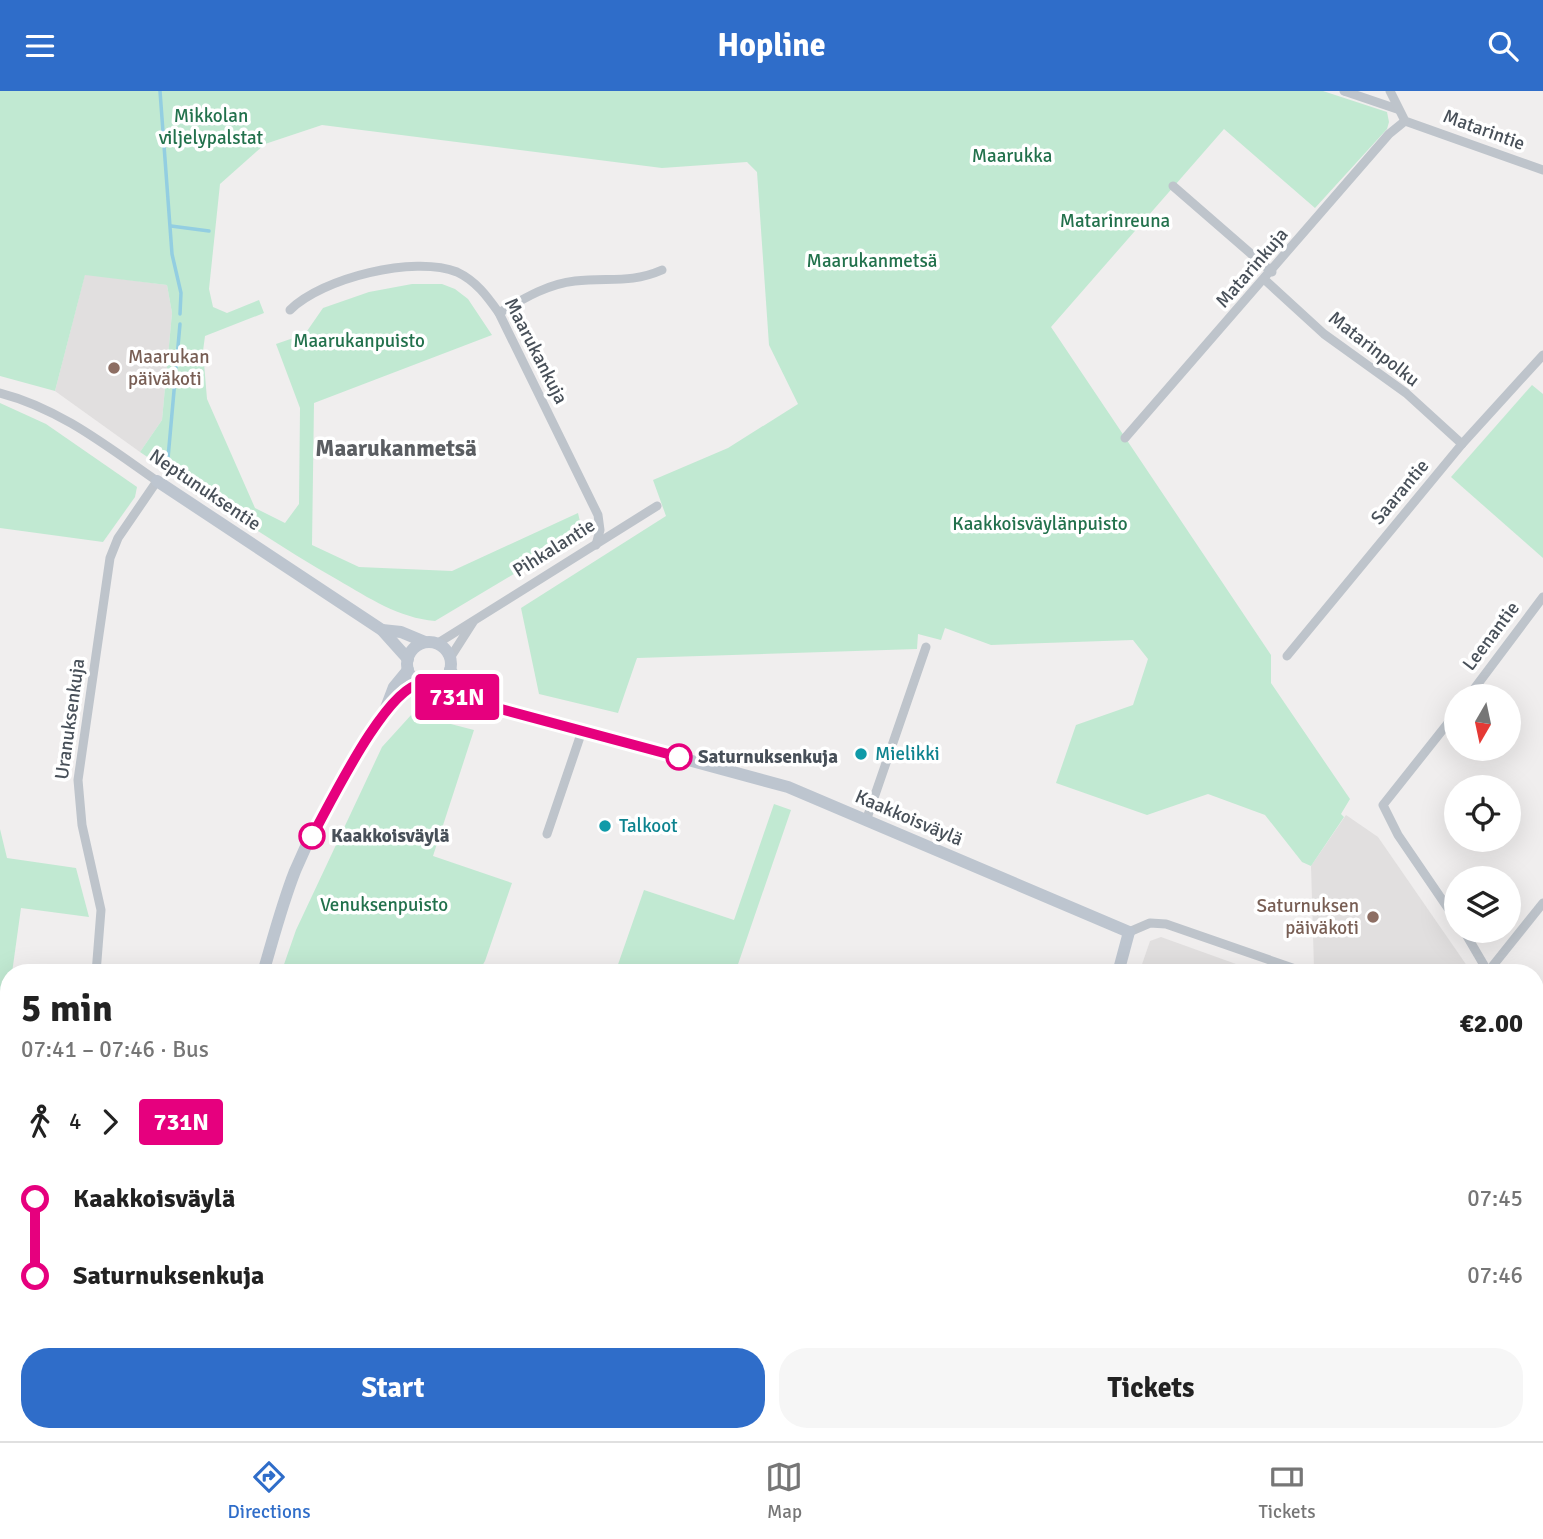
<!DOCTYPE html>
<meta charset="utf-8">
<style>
body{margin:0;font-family:Signika,sans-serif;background:#f6f6f6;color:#222;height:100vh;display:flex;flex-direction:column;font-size:26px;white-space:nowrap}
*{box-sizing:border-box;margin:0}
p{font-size:23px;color:#767676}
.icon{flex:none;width:38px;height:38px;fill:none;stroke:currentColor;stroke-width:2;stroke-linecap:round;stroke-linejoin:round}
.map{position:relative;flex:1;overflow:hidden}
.panel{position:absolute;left:0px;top:873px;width:1544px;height:478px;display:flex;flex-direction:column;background:#fff;border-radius:28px 28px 0 0;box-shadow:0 7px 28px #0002}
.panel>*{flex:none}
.badge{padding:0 14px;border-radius:5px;font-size:24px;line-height:46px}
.needle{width:46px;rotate:189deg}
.controls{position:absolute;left:1444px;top:593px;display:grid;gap:14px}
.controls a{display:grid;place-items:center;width:77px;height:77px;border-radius:50%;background:#fff;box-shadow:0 7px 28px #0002;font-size:35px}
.map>.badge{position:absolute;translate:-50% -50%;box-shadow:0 0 0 4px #fff}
.legs{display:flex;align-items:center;gap:10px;height:77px;padding:0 21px;font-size:23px}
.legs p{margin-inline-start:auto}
.summary{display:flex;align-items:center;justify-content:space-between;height:119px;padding:0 21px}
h1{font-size:38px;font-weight:700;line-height:52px}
.primary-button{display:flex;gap:14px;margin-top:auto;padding:14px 21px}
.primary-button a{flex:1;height:80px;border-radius:28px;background:#2f6dc9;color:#fff;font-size:28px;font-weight:700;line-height:80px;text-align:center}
.primary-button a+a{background:#f6f6f6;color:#222}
ul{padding:0 21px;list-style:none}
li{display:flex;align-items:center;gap:24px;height:77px;font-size:26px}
li i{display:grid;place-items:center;width:10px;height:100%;margin:0 9px;background:currentColor}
li i::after{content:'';width:18px;height:18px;margin:-9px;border:5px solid;border-radius:50%;background:#fff}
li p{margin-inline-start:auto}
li:first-child i{background:linear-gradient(#0000 50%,currentColor 0)}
li:last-child i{background:linear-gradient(currentColor 50%,#0000 0)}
header{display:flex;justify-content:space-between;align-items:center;height:91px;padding:0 21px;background:#2f6dc9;color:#fff;font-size:32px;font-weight:700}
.tab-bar{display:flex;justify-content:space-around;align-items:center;height:98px;border-top:2px solid #e0e0e0;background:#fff;font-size:19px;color:#767676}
.tab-bar a{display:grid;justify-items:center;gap:4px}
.tab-bar .current{color:#2f6dc9}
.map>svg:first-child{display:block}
</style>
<header><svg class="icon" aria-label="menu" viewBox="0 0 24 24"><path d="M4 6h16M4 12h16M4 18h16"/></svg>Hopline<svg class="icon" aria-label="search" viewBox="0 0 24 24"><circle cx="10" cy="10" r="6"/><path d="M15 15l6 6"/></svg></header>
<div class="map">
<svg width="1543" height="1350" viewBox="0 0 1543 1350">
<rect width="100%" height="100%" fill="#f0eeee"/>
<g fill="#e1dfdf">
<path d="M85 183 167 194 172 222 162 329 140 361 55 300Z"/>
<path d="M1346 724 1378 746 1472 882H1327L1314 878 1311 775Z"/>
<path d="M1161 846 1261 882H1139L1150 850Z"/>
<path d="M1350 1342H1450L1444 1345 1446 1350H1352Z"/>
</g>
<g fill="#c1e9d2">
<path d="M0 0H1323L1387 21 1389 31 1387 38 1315 117 1224 38 1051 236 1271 564V592L1350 708 1341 723 1344 726 1311 775 1302 771 1265 724 1208 703 1147 724 1056 692 1076 634 1133 614 1148 568 1133 549 991 554 945 537 941 549 918 543 917 558 637 567 618 622 539 603 521 517 666 425 653 389 728 357 798 313 769 254 757 81 747 71 662 77 322 34 265 53 220 93 209 198 213 216 227 222 259 209 264 222 205 245 203 260 207 308 255 417 285 432 299 413 300 317 276 253 305 243 323 217 369 201 412 193H442L455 198 468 208 492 244 314 312 312 454 359 476 452 480 578 422 581 435 576 446 435 530C399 527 369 507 338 489 270 450 205 405 140 361L162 329 172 222 167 194 85 184 55 300 0 285Z"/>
<path d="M1532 294 1543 303V467L1451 386Z"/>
<path d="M0 312 46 333 137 396 135 406 103 451 0 437Z"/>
<path d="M412 623 474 639 433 765 512 792 485 870 478 882H281L296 839 382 656Z"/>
<path d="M774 713 791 719 735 882H615L644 799 734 829Z"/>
<path d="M0 738 7 767 76 777 89 826 21 817 12 882H9L0 965Z"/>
<path d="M1535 996 1543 1008V1088L1535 1098Z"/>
<path d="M0 1075 9 1089V1196L0 1183Z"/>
<path d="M1543 1102V1345L1539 1350H1497L1502 1342H1535V1111Z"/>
<path d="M0 1207 9 1221V1342H78L79 1350H0Z"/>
<path d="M90 1342H248L247 1350H92Z"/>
</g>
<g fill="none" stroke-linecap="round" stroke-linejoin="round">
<g stroke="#93cee1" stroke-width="3.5">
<path d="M160 0 172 163 181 202 180 223"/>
<path d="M171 135 209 140"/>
<path d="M168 367 180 233"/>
<path d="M1535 960 1543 973"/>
</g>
<defs>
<g id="highway">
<path d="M0 1194 9 1208"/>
<path d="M83 1342 85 1350"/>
</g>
</defs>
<use href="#highway" stroke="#768aa2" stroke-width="19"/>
<g stroke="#bec4cb" stroke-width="9">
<path d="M1344 0 1397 18"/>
<path d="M1390 0 1405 30 1543 79"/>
<path d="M1173 95 1272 181"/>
<path d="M1265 189 1324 243 1406 302 1462 353"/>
<path d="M290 219C322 187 414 164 457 181 476 190 487 205 499 222L598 424 600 439 596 454"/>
<path d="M499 222C523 208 547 193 575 190 608 186 630 193 662 179"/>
<path d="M0 302C59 317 108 356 157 390L118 447 110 467 78 689 82 734 101 819 96 882"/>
<path d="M1125 347 1389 43 1405 30"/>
<path d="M438 552 657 415"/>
<path d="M1287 565 1462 353 1543 264"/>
<path d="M450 567 473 531"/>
<path d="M1468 606 1543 506"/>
<path d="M1456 622 1383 714 1398 744 1456 829"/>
<path d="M866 730 926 556"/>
<path d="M547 743 582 640"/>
<path d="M1464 840 1488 881"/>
<path d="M1129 841 1150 832 1166 833 1307 882"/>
<path d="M1487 882 1543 812"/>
<path d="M1346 1342 1349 1350"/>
</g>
<g stroke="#bdc5cf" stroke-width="12">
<path d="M157 390 382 539 408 568"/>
<path d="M382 539 401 541 425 551"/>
<circle cx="429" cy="573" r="22"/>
<path d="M450 579 462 595 480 609"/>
<path d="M435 594 456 606 788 696 1129 841 1118 882"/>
<path d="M386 617 394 596 408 579"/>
<path d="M263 882C273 848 282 813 295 780 315 733 375 612 421 593"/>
<path d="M319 1342 334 1350"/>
<path d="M958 1350 960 1342"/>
</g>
<use href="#highway" stroke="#8b9fb7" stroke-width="16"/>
</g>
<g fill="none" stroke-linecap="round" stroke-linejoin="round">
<defs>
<path id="line-1" d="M312 745C329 715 386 596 421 593 434 592 445 600 456 606L679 666"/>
</defs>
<use href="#line-1" stroke="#fff" stroke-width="16"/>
<use href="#line-1" stroke="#e6007e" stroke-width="10"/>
</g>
<g fill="#8d6e63" stroke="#fff" stroke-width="2.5">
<circle cx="114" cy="277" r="7"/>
<circle cx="1373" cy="826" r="7"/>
</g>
<g fill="#0f9aa8" stroke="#fff" stroke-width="2.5">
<circle cx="861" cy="663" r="7"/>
<circle cx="605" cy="735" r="7"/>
</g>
<g fill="#fff" stroke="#e6007e" stroke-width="3.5">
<circle cx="679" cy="666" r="12"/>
<circle cx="312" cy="745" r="12"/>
</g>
<g text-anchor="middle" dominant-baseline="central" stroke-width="7" stroke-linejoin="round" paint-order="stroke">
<g font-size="19" fill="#22714c" stroke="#fff">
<text x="211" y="25">Mikkolan<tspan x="211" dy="22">viljelypalstat</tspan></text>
<text x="1012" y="65">Maarukka</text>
<text x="1115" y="130">Matarinreuna</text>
<text x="872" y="170">Maarukanmetsä</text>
<text x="359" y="250">Maarukanpuisto</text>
<text x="1040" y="433">Kaakkoisväylänpuisto</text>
<text x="384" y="814">Venuksenpuisto</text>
</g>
<g font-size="19" fill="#485059" stroke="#fff">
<text transform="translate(1484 39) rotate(20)">Matarintie</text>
<text transform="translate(1252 177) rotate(-49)">Matarinkuja</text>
<text transform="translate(1374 258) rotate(38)">Matarinpolku</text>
<text transform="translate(536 260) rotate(63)">Maarukankuja</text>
<text transform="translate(205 399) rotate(34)">Neptunuksentie</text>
<text transform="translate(1400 401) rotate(-50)">Saarantie</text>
<text transform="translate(554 457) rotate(-32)">Pihkalantie</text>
<text transform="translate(1491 545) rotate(-53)">Leenantie</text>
<text transform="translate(70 628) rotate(-82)">Uranuksenkuja</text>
<text transform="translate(909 727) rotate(23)">Kaakkoisväylä</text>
</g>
<g font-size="19" fill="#785e54" stroke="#fff" text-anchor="start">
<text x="128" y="266">Maarukan<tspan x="128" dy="22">päiväkoti</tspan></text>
<text x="1359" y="815" text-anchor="end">Saturnuksen<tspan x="1359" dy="22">päiväkoti</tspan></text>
</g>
<g font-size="19" fill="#0d838f" stroke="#fff" text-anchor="start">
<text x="875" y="663">Mielikki</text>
<text x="619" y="735">Talkoot</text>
</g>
<g font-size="19" font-weight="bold" fill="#485059" stroke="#fff" text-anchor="start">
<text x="698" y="666">Saturnuksenkuja</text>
<text x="331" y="745">Kaakkoisväylä</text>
</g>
<g font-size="23" font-weight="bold" fill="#5b5e62" stroke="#fff">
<text x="396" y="357">Maarukanmetsä</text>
</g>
</g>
</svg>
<div class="controls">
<a><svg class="needle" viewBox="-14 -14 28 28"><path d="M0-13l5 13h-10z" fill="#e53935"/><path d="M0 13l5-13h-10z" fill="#767676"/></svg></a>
<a><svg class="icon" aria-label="locate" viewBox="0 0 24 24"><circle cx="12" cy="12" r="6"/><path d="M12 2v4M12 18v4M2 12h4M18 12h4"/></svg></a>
<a><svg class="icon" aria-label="layers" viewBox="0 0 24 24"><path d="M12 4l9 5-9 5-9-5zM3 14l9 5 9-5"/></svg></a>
</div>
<b class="badge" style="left:457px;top:606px;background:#e6007e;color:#fff">731N</b>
<section class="panel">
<div class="summary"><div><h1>5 min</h1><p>07:41 – 07:46 · Bus</p></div><b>€2.00</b></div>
<div class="legs"><svg class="icon" aria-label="walk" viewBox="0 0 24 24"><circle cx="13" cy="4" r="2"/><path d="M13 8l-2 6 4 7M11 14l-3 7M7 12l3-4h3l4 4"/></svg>4<svg class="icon" aria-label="forward" viewBox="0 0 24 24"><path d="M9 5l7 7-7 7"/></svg><b class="badge" style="background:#e6007e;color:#fff">731N</b></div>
<ul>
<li><i style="color:#e6007e"></i><b>Kaakkoisväylä</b><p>07:45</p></li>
<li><i style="color:#e6007e"></i><b>Saturnuksenkuja</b><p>07:46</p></li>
</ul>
<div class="primary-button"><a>Start</a><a>Tickets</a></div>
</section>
</div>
<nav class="tab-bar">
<a class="current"><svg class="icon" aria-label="directions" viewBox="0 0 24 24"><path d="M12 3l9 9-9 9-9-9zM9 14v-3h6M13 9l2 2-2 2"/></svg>Directions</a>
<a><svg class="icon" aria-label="map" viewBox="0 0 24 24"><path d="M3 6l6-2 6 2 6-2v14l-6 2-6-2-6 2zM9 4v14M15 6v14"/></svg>Map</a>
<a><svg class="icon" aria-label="tickets" viewBox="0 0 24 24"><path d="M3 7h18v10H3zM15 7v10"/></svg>Tickets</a>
</nav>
